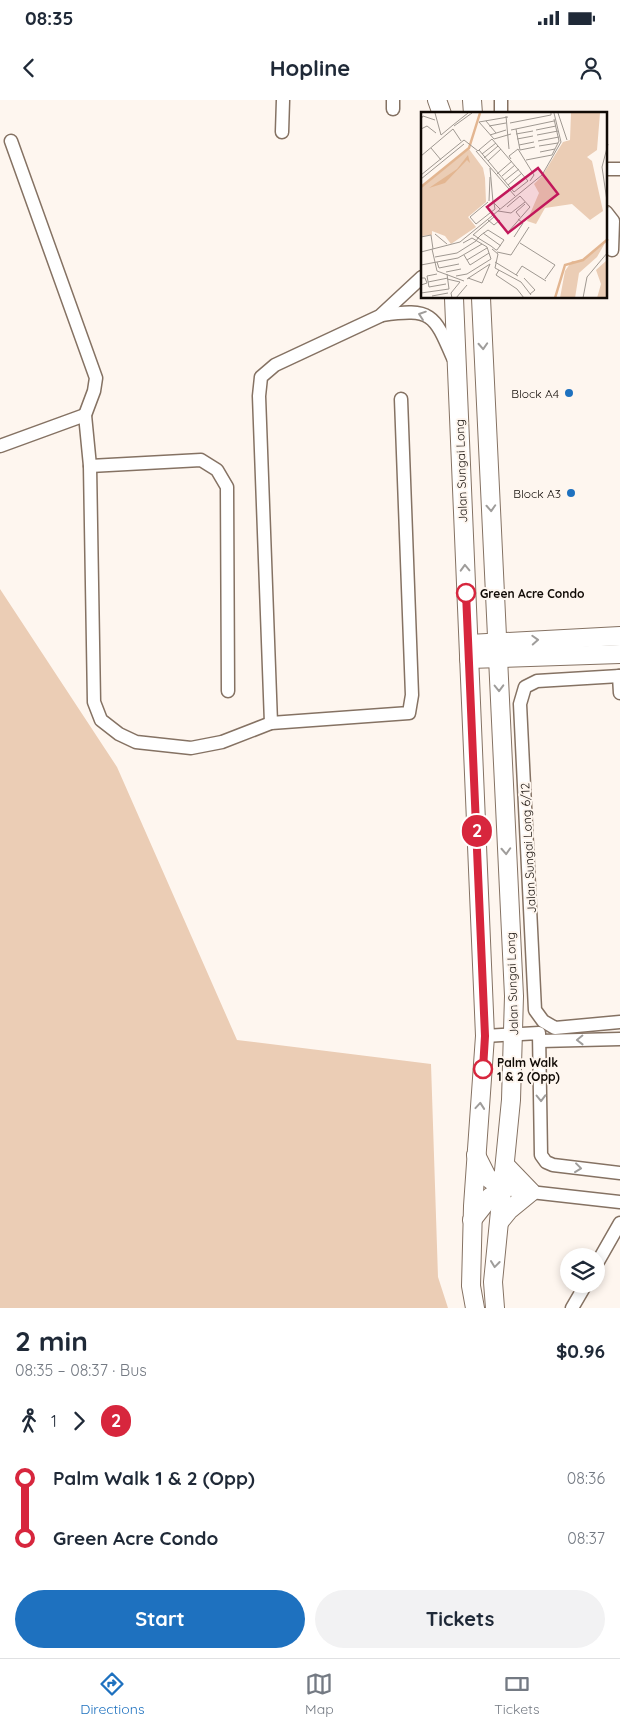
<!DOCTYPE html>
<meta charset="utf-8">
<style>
body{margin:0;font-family:Quicksand,sans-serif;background:#f2f2f3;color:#1f2937;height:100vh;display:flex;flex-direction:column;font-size:19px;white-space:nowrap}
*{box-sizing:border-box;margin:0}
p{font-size:16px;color:#747a83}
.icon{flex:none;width:28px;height:28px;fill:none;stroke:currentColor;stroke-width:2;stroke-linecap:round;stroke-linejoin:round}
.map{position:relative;height:1208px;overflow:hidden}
.panel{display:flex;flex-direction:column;background:#fff;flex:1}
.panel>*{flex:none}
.badge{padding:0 10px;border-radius:16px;font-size:18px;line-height:32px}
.buttons{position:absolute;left:560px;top:1148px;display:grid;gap:10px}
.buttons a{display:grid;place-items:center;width:45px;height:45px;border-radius:50%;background:#fff;box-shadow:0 2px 8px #0003;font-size:25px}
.map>.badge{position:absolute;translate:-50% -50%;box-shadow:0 0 0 2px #fff}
.legs{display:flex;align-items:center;gap:8px;height:55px;padding:0 15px;font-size:16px}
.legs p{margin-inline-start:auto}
.headline{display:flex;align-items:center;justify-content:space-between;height:85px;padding:0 15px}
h1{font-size:28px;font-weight:800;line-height:38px}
.button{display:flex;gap:10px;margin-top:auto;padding:10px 15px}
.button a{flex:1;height:58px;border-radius:30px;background:#1e71bf;color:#fff;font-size:20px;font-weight:800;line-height:58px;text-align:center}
.button a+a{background:#f2f2f3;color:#1f2937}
ul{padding:0 15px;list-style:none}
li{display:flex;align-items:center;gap:18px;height:60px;font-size:19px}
li i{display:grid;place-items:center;width:8px;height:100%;margin:0 6px;background:currentColor}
li i::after{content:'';width:12px;height:12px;margin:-6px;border:4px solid;border-radius:50%;background:#fff}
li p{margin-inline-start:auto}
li:first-child i{background:linear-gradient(#0000 50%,currentColor 0)}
li:last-child i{background:linear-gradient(currentColor 50%,#0000 0)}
.status{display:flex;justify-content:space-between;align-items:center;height:35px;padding:0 25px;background:#fff;direction:ltr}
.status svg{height:14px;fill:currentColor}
header{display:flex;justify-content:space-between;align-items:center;height:65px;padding:0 15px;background:#fff;font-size:22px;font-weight:800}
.dock{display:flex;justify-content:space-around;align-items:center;height:70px;border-top:1px solid #e0e1e3;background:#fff;font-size:14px;color:#747a83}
.dock a{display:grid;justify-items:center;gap:2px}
.dock .active{color:#1e71bf}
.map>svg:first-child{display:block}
</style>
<div class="status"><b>08:35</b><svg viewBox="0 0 49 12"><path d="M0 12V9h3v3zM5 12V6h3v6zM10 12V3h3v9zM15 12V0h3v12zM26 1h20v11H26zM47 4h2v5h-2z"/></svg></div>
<header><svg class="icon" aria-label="back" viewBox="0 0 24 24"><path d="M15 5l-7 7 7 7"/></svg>Hopline<svg class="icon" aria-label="person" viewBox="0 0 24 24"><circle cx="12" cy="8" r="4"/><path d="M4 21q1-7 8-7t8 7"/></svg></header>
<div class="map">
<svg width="620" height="1208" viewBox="0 0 620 1208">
<rect width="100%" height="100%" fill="#fef6ef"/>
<path fill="#ebcdb5" d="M0 489 117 667 237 940 431 964 438 1177 448 1208H0Z"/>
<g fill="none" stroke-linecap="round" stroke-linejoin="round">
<defs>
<g id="street">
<path d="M393 0V9"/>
<path d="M501 0V14"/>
<path d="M282 32 283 0"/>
<path d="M11 41 96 278 94 291 85 315 90 366 94 602 101 620 119 634 136 642 191 648 222 642 271 623 409 613 412 595 401 299"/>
<path d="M606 69H620"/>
<path d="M606 112 613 121 612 150"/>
<path d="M382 215C432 208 434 214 453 258"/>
<path d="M0 346 85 315"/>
<path d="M90 366 201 360 217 370 227 387 228 591"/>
<path d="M619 576 620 593"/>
<path d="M620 576 537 581 525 587 520 604 535 910 543 921 555 928 620 922"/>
<path d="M271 623 259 296 261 277 275 265 380 216 422 177"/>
<path d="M485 936 539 933 541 1055 546 1062 553 1065 620 1073"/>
<path d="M540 941 620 939"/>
<path d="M503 1089 620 1102"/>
<path d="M596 1165 620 1123"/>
<path d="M572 1208 586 1184"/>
</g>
<g id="secondary">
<path d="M437 0 442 14"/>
<path d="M472 0 473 14"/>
<path d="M454 198 485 936 473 1106 471 1186 475 1208"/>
<path d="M481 198 514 896 511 1000 493 1182 495 1208"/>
<path d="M469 544 620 536"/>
<path d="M469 559 620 554"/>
<path d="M476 1055 487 1077 503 1089"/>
<path d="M472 1120 490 1097 503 1089"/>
<path d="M500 1121 509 1110 531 1092 505 1065"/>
</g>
</defs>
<use href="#street" stroke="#857263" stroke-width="15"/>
<use href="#secondary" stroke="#857263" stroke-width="20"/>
<use href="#street" stroke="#fff" stroke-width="12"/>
<use href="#secondary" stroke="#fff" stroke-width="18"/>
</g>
<defs><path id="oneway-chevron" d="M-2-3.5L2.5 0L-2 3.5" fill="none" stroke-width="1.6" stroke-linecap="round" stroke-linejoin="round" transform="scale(1.25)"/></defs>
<g stroke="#9f9d9b">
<use href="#oneway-chevron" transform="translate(422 215) rotate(-161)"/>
<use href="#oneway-chevron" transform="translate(483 246) rotate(87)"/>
<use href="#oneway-chevron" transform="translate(491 408) rotate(87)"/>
<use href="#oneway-chevron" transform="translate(465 468) rotate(-92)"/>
<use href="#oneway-chevron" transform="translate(535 540) rotate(-3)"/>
<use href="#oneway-chevron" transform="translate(499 588) rotate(89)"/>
<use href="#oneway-chevron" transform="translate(506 751) rotate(87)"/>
<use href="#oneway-chevron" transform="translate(580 940) rotate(179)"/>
<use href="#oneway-chevron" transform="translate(541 998) rotate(89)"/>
<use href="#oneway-chevron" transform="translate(480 1006) rotate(-85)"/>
<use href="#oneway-chevron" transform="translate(578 1068) rotate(7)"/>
<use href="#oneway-chevron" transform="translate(495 1164) rotate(97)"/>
</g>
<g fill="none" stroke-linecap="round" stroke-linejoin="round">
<defs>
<path id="line-1" d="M466 493 485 936 483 969"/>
</defs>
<use href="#line-1" stroke="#fff" stroke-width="11"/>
<use href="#line-1" stroke="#d7263d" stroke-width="8"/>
</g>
<g fill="#1e71bf" stroke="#fef6ef" stroke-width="2">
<circle cx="569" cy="293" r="5"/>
<circle cx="571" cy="393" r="5"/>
</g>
<g fill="#fff" stroke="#d7263d" stroke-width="2.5">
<circle cx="466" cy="493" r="9"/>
<circle cx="483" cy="969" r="9"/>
</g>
<g text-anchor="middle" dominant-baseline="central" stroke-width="4" stroke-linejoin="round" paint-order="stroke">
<g font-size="12" fill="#100a05" stroke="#fef6ef" text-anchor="end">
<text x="559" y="293">Block A4</text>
<text x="561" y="393">Block A3</text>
</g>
<g font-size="12" fill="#100a05" stroke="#fef6ef">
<text transform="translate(461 371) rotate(-92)">Jalan Sungai Long</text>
<text transform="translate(528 748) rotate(-93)">Jalan Sungai Long 6/12</text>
<text transform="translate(512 884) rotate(-92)">Jalan Sungai Long</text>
</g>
<g font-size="12" font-weight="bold" fill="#100a05" stroke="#fef6ef" text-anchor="start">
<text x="480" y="493">Green Acre Condo</text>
<text x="497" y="962">Palm Walk<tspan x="497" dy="14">1 &amp; 2 (Opp)</tspan></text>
</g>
</g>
<g transform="translate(421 12)">
<rect width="186" height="186" fill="#fef6ef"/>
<path d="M150 1H179L176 38 166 45 171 49 182 99 169 108 151 92 124 96 115 112 106 109 118 81 113 72 121 64 142 30 149 28ZM48 37 62 56 64 66 65 90 47 105 55 115 30 132 24 124 11 119V123L1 124 0 76ZM184 131 176 145 158 161 154 186H139L144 159 151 149H161ZM186 148V186H176L180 172 175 158Z" fill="#ebcdb5"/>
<path d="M47 43 49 51 46 48 24 71 8 76 36 57Z" fill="#e3b691"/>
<path fill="none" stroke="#e3b691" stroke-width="2.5" d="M0 75 48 36 59 1M134 186 144 153 162 148 187 127"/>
<path fill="none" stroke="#9f9891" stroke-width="1" d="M14 1 20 23 32 13M137 1 146 28M85 4 88 37M87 5 58 10 73 27 90 22M0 7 2 4 14 8M65 9 75 21M89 11 130 3V1M32 13 47 1M33 14 51 1M68 14 85 11M0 17 6 14 15 21M95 17 99 38M90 18 133 9M115 18 135 14M95 22 112 19M69 23 85 18M116 23 137 19M96 27 112 24M117 29 138 25M187 32 181 55 187 96M98 33 113 30M118 34 137 31M10 36 20 48M99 38 114 35M55 39 94 84M57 39 58 38 71 27 107 69 93 80 58 38M119 40 134 37M61 42 75 31M0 44 32 17 40 29M63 46 77 34M90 47 88 44 97 37 113 63 109 69M105 48 131 43 138 29 133 7M67 49 80 37M69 56 72 90 79 97M76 62 91 49M0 63 43 28 57 39M81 64 94 53M0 67 43 32M83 69 98 57M87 73 101 61M90 77 104 65M68 89 69 65M67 90 49 105 55 112 74 97 73 91M86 95 99 84 109 95 88 119M77 99 90 101 104 90M99 105 95 100 104 92M67 108 73 113 79 108M62 121 80 134M14 122 26 132M0 125 10 123 12 137M93 125 102 111 97 107M99 131 134 153 124 167M11 137 16 159 43 169M71 137 77 142 74 156 100 170 110 183M0 140 39 130 121 63 140 30 133 1M76 140 90 143 108 115M43 143 49 153 68 141M14 145 36 141 55 129 57 126 60 123 67 118 83 128 76 138H75L70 134 57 126 53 123H52L74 104M46 148 66 136M16 150 18 156 38 152M74 150 97 164M0 153 37 146 61 132M78 158 75 163 96 177 103 186M25 160 40 157M16 162 6 164 8 175 25 172M95 163 101 154 125 169M35 164 46 162 70 147 66 135 51 126 42 131M0 166H4L6 171 0 173M47 166 61 171 69 152M103 166 114 178 109 182M26 167 39 170 30 181 31 186M46 167 69 152M7 170 27 166M0 181 28 177 26 162M11 184 27 181M35 186 46 173M162 186 166 165 187 140"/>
<path fill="#c2185b" fill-opacity="0.15" stroke="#c2185b" stroke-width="2.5" d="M117 56 137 82 87 121 66 95Z"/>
<rect width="186" height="186" fill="none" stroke="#100a05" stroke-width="2.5"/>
</g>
</svg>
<div class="buttons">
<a><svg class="icon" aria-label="layers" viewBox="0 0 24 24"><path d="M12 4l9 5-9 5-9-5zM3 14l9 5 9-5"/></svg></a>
</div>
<b class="badge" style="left:477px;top:731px;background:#d7263d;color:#fff">2</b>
</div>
<section class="panel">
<div class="headline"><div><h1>2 min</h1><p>08:35 – 08:37 · Bus</p></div><b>$0.96</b></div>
<div class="legs"><svg class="icon" aria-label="walk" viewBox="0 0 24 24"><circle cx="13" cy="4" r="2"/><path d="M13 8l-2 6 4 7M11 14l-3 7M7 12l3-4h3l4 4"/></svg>1<svg class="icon" aria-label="forward" viewBox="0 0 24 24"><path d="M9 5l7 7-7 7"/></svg><b class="badge" style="background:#d7263d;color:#fff">2</b></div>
<ul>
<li><i style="color:#d7263d"></i><b>Palm Walk 1 &amp; 2 (Opp)</b><p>08:36</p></li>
<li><i style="color:#d7263d"></i><b>Green Acre Condo</b><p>08:37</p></li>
</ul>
<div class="button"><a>Start</a><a>Tickets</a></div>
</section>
<nav class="dock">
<a class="active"><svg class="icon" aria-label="directions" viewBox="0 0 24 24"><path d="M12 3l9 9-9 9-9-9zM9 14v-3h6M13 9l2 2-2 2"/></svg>Directions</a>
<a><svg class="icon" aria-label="map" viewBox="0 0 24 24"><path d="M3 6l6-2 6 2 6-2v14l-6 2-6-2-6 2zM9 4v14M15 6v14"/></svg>Map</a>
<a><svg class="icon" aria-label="tickets" viewBox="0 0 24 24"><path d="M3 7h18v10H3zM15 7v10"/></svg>Tickets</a>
</nav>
